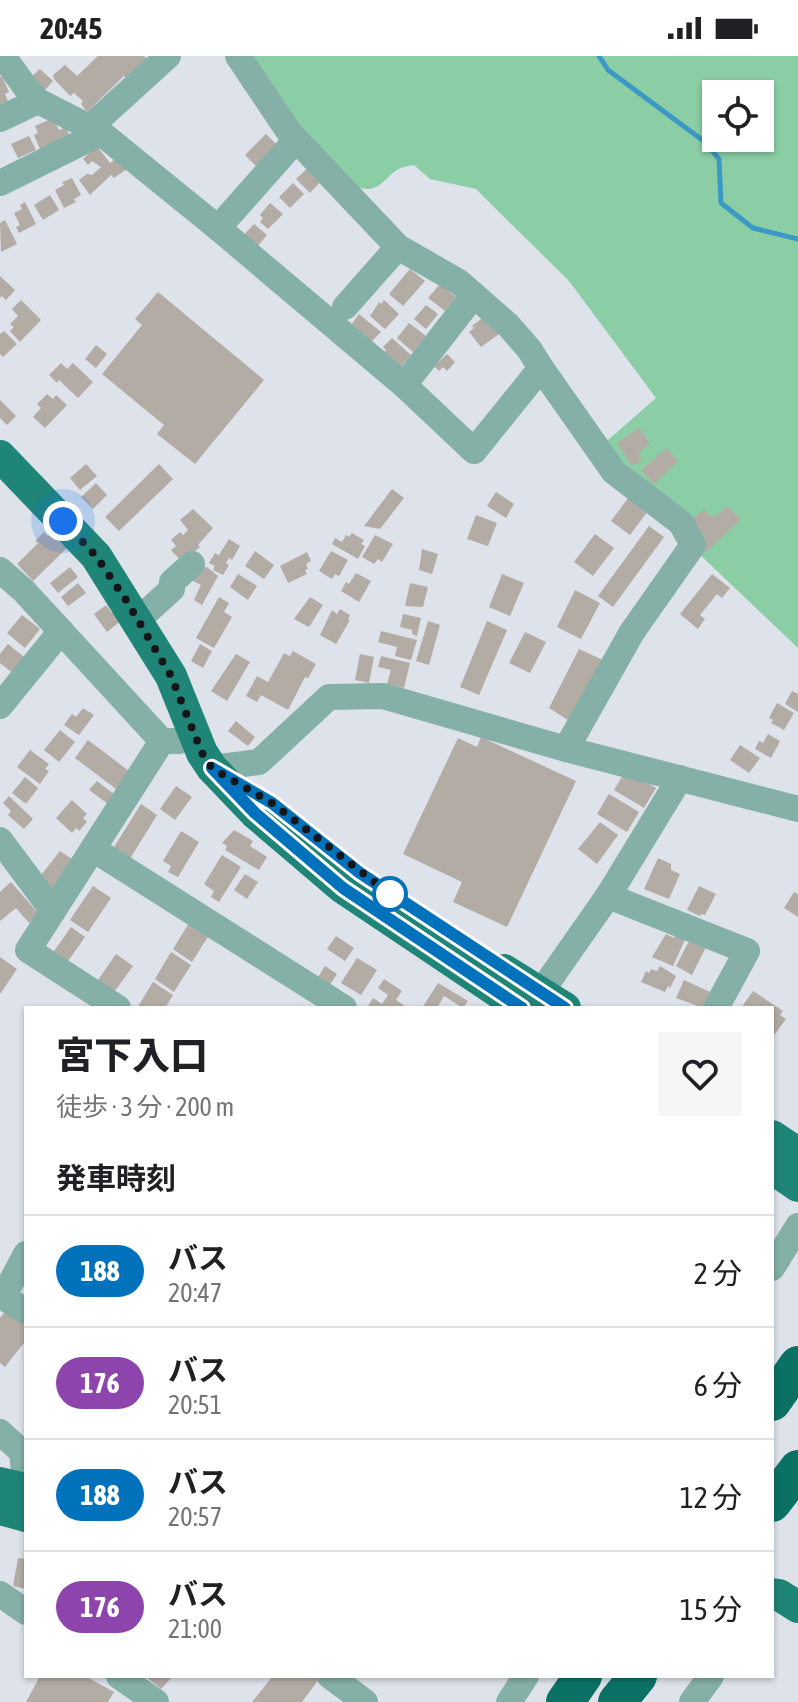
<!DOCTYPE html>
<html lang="ja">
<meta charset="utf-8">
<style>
body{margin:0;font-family:"Asap Condensed","Noto Sans JP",sans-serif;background:#f6f6f6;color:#202124;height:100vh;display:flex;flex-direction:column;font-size:30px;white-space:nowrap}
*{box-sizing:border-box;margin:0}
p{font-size:26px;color:#757577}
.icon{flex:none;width:44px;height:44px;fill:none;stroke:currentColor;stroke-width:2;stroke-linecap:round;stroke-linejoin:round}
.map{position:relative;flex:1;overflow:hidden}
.details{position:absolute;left:24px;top:950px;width:750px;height:672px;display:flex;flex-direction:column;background:#fff;border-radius:0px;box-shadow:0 2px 6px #0004}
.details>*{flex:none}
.badge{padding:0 16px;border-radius:26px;font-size:28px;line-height:52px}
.buttons{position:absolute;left:702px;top:24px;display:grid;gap:16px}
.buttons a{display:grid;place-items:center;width:72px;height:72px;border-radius:0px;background:#fff;box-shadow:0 2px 6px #0004;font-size:40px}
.you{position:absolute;width:40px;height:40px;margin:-20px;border:6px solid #fff;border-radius:50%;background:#1a73e8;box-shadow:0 0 0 12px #1a73e833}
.map>.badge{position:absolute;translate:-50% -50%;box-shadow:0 0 0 4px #fff}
h2{padding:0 32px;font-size:30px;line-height:72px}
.round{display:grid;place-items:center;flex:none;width:84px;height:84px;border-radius:0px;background:#f6f6f6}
.head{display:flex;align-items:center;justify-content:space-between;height:136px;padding:0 32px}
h1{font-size:38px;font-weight:800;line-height:60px}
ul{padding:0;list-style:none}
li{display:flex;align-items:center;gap:24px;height:112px;padding:0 32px;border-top:2px solid #e0e0e0}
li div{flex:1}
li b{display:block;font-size:30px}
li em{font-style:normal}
li .badge{min-width:88px;font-weight:700;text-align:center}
.status{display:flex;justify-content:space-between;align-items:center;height:56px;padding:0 40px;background:#fff;direction:ltr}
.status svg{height:22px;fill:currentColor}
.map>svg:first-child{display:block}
</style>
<div class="status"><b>20:45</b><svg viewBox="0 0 49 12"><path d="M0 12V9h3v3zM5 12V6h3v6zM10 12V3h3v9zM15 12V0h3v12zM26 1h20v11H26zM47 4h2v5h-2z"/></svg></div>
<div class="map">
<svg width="798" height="1646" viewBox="0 0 798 1646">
<rect width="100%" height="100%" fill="#dde2eb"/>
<path fill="#8bcea5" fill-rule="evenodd" d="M246 0H798V592L694 493 599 392 656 342 569 225 476 133 430 123 414 109C409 110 401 111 397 114 386 121 380 134 366 133 336 132 266 26 246 0ZM716 38H760V82H716Z"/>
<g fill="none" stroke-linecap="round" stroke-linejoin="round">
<path stroke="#3c99c5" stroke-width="5" d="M599 0 608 14 705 86 719 103 721 147 753 172 798 183"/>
</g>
<g fill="#b3aca4">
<path d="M98 0H144L150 5 130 25 124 20 87 56 81 48 83 45 74 37 70 40 54 23 53 19 65 9 77 20Z"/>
<path d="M40 13 53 25 44 35 30 22Z"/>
<path d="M2 20 9 36 5 38 8 45 0 49V21Z"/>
<path d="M53 62 59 74 66 71 69 79 40 93 34 79 38 77 35 70Z"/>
<path d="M266 78 279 91 258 112 245 99Z"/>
<path d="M29 80 36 94 18 102 11 88Z"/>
<path d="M97 90 110 107 118 101 127 113 114 122 111 119 90 139 79 124 87 118 92 119 101 111 92 105 88 109 83 103Z"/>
<path d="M310 110 323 123 310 137 296 123Z"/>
<path d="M72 122 81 139 74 143 76 146 64 152 55 134 64 129 62 126Z"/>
<path d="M293 127 304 138 290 152 279 141Z"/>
<path d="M50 139 59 154 43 164 34 149Z"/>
<path d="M25 146 36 168 19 177 16 171 20 169 14 157 22 153 20 149Z"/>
<path d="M270 147 283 158 268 173 260 166 263 162 260 159Z"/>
<path d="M5 164 17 188 1 196 0 167Z"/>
<path d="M254 168 267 179 256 192 243 180Z"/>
<path d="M410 213 425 225 403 250 389 238Z"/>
<path d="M0 220 15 234 6 244 2 240 0 242Z"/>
<path d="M440 228 456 241 445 255 428 242Z"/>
<path d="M158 236 264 324 195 408 157 378 164 369 102 318 142 269 135 263Z"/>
<path d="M21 244 41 264 20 286 10 275 14 271 10 268 18 260 12 253Z"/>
<path d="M384 244 399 258 385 273 370 260 379 246 381 248Z"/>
<path d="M426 249 438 258 426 273 414 263Z"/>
<path d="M489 257 502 276 481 291 469 276 474 272 472 270Z"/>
<path d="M359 258 381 276 370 287 351 269Z"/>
<path d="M409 267 426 280 413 296 397 282Z"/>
<path d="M4 275 17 288 3 301 0 298V278Z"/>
<path d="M392 282 411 299 399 313 382 298 386 294 383 291Z"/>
<path d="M96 289 107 298 96 312 85 303Z"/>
<path d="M447 298 455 306 447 315 443 311 439 315 434 310Z"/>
<path d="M61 307 67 313 73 307 93 326 78 342 59 324 57 327 49 319Z"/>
<path d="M47 338 53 343 56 339 67 349 45 372 33 361 41 352 37 348Z"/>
<path d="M0 344 16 360 7 369 0 362Z"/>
<path d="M639 372 650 388 638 397 642 404 632 410 617 387Z"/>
<path d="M666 392 678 405 654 428 641 414Z"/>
<path d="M86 408 97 420 80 434 70 422Z"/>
<path d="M159 408 173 423 119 475 105 461Z"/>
<path d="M96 427 107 439 93 453 81 441Z"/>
<path d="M392 433 404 442 380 473 364 470Z"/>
<path d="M496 436 514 448 506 462 487 450Z"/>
<path d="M632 437 651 451 630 479 611 465Z"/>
<path d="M727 450 741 463 706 496 699 488 705 481 691 463 704 454 713 462Z"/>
<path d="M193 453 213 472 198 489 200 491 182 506 171 494 176 490 171 484 180 476 183 479 188 474 180 464Z"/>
<path d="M476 459 497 467 488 490 467 483Z"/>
<path d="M649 470 664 481 613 551 598 540Z"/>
<path d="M44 476 48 480 51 478 62 482 70 489 33 525 17 508 38 487 35 485Z"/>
<path d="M352 477 364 484 361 488 365 490 358 503 332 488 335 482 342 486 346 479 349 481Z"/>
<path d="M595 478 614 492 593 520 574 506Z"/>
<path d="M375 479 393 488 382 506 378 503 374 508 362 501Z"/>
<path d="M229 483 240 490 232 504 229 502 226 507 229 509 223 519 213 514 215 510 209 507 215 497 219 499Z"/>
<path d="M422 493 438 498 432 518 419 514Z"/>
<path d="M255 495 274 509 264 523 245 510Z"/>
<path d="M331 495 348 504 339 520 335 518 332 523 319 515Z"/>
<path d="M307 496 311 505 306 508 308 513 305 514 307 518 288 527 280 510Z"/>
<path d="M70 511 78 521 58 537 50 527Z"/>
<path d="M207 511 218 520 202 549 194 544 201 529 191 524 197 512Z"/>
<path d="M356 517 371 525 359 546 341 535 346 526 349 528Z"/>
<path d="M238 518 257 530 248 544 230 531Z"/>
<path d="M502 518 524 527 510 560 489 551Z"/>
<path d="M712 518 730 532 722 542 717 538 700 559 705 563 698 573 680 558Z"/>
<path d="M78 527 86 537 68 550 61 541Z"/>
<path d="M410 527 428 531 423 551 405 550Z"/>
<path d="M575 534 600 547 581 583 557 571Z"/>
<path d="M219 541 229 547 224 556 232 561 214 592 196 582Z"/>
<path d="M310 541 323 549 309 571 294 563Z"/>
<path d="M106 549 112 557 116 554 123 563 107 576 94 558Z"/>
<path d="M340 553 350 559 348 563 350 564 336 588 320 579 332 554 337 558Z"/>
<path d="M403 558 421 562 417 580 412 578V574L400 571Z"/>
<path d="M22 559 40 573 25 592 7 577Z"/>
<path d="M428 565 440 569 429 609 416 605Z"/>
<path d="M487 565 507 574 479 639 460 631Z"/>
<path d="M381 575 417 584 411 604 395 600 397 591 378 586Z"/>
<path d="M525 576 546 586 530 617 509 607Z"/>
<path d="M8 588 28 604 15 619 0 607V598Z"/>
<path d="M200 588 212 595 203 612 191 605Z"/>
<path d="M579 593 605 605 571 666 549 652Z"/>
<path d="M293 595 316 608 308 622 305 621 288 654 261 639 257 646 246 640 257 620 268 626 284 597 290 600Z"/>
<path d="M236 598 250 606 227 645 211 635Z"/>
<path d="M360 598 374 601 369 627 355 624Z"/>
<path d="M381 600 410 607 404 632 387 628 391 614 378 611Z"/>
<path d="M792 635 798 638V656L785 648Z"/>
<path d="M777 647 794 657 784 674 771 667 773 664 769 662Z"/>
<path d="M83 652 94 659 79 679 64 669 72 658 76 661Z"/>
<path d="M236 665 255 681 248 690 228 675Z"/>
<path d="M60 674 75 686 59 706 44 694Z"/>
<path d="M768 678 780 685 771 702 755 693 759 685 763 687Z"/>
<path d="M481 681 576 725 507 871 453 846 462 826 403 798 458 682 477 691Z"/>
<path d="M88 684 133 718 120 736 75 702Z"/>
<path d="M740 689 760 702 749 717 730 704Z"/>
<path d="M30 694 49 708 45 713 49 715 40 728 17 711Z"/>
<path d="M626 714 656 732 644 752 614 734Z"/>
<path d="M25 721 38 732 26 748 12 737Z"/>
<path d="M97 725 115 739 108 748 89 734Z"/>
<path d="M176 730 192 741 175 764 160 753Z"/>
<path d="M609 738 639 756 627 776 597 758Z"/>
<path d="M9 740 33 763 24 773 8 759 11 755 3 747Z"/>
<path d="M72 744 87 758 83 762 87 766 79 775 76 772 72 777 56 762Z"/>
<path d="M141 748 157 759 128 806 114 791Z"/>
<path d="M600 766 618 779 597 808 578 793Z"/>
<path d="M234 774 253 785 250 790 267 801 259 814 225 794 227 790 222 787Z"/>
<path d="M181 775 199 786 178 821 168 816 171 810 163 805Z"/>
<path d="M60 795 75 805 53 835 38 823Z"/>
<path d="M222 799 241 811 219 846 211 841 214 835 204 828Z"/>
<path d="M658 802 671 808V814L680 818 669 843 644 833Z"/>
<path d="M245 818 258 826 247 843 234 834Z"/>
<path d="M11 826 39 858 29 867 16 852 0 865V836Z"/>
<path d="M93 830 111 842 88 876 70 864Z"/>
<path d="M699 830 716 838 705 859 701 858 700 860 687 854Z"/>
<path d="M794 836 798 838V861L784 852Z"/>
<path d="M189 867 209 879 192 906 173 893Z"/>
<path d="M71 871 85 881 66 908 52 898Z"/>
<path d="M678 872 688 877 673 910 652 901 666 878 674 882Z"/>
<path d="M336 880 354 892 345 905 327 893Z"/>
<path d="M690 883 706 891 692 919 676 910Z"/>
<path d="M171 896 191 909 174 936 155 923Z"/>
<path d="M116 898 133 910 112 939 96 927Z"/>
<path d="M0 901 17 913 0 938Z"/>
<path d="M357 902 377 914 361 939 341 927Z"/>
<path d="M325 910 337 918 329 930 317 923Z"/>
<path d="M660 910 676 920 670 932 668 930 665 936 641 926 646 915 649 917 651 913 657 915Z"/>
<path d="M384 923 402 935 396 944 408 952H367L373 942 382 948 388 939 378 932Z"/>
<path d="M684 924 710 936 703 952 676 942Z"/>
<path d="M153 926 173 939 165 952H137Z"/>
<path d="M438 927 468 945 463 952 444 940 437 952H422Z"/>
<path d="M753 935 783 955 780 959 786 963 772 982V952H741Z"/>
<path d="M8 1251 26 1265V1290L23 1288 5 1311 0 1307V1262Z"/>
<path d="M18 1502 26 1503V1533L13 1530Z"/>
<path d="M40 1620H85L114 1636 108 1646H26Z"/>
<path d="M145 1620H173L161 1633Z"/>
<path d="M273 1620H315L319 1623 302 1646H252Z"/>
</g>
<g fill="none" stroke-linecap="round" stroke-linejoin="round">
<g stroke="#84b0a7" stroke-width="26">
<path d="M3 0 26 32 38 45 101 77 218 172 404 329 474 395 541 312 614 416 681 467 693 489 632 576 566 693"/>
<path d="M238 0 289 76 398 191 459 226 508 269 529 293 541 312"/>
<path d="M0 63 38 45"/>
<path d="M90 71 168 0"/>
<path d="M0 127 101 77"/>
<path d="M218 172 296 84"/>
<path d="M345 251 398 191"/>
<path d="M404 329 474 239"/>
<path d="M0 514 24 535 162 685H179"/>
<path d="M138 564 172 533V526L192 508"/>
<path d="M0 650 61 575"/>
<path d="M212 712 259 706 329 641 383 640 566 693 798 753"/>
<path d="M0 784 53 855"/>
<path d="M93 793 344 952"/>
<path d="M608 840 747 895 716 952"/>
<path d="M531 950 608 840 680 722"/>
<path d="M118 952 28 894 162 685"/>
<path d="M26 1198 3 1241 26 1255"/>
<path d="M772 1212 798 1170"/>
<path d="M0 1376 22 1396 26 1433"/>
<path d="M0 1538 26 1556"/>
<path d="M119 1620 156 1646"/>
<path d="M330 1620 365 1646"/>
<path d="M509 1646 526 1620"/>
<path d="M692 1646 711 1620"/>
</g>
<g stroke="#1f8576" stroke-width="32">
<path d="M0 400 96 500 171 620 202 697 212 712 255 757 343 832 522 952"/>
<path d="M504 914 565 952"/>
<path d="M772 1080 798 1097"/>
<path d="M772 1112 798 1130"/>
<path d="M0 1427 26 1433"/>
<path d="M0 1453 26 1460"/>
<path d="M772 1538 779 1539 798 1551"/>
</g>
<g stroke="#0b7164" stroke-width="38">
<path d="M772 1346 798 1309"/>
<path d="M772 1447 798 1413"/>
<path d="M565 1646 583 1620"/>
<path d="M617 1646 638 1620"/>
</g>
</g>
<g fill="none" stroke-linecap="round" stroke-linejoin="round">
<defs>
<path id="line" d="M522 952 343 832 255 757 212 712 272 747 360 817 565 952"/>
</defs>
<use href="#line" stroke="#fff" stroke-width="18"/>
<use href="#line" stroke="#0072bc" stroke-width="12"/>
<path stroke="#141518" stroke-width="8" stroke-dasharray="0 14.4" d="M63 465 96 500 126 544 171 620 202 697 212 712 272 747 390 838"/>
</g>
<circle fill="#fff" stroke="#0072bc" stroke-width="4" cx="390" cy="838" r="16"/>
</svg>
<div class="buttons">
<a><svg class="icon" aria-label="locate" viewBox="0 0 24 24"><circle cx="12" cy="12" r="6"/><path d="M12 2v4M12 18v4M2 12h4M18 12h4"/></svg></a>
</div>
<div class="you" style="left:63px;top:465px"></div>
<section class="details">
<div class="head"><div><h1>宮下入口</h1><p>徒歩 · 3 分 · 200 m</p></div><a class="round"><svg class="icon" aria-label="heart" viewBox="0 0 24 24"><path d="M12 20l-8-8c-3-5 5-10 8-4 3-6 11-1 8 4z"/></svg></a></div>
<h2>発車時刻</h2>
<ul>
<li><span class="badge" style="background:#0072bc;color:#fff">188</span><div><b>バス</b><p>20:47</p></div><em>2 分</em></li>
<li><span class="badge" style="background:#8e44ad;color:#fff">176</span><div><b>バス</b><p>20:51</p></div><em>6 分</em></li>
<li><span class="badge" style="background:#0072bc;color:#fff">188</span><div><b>バス</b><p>20:57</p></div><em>12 分</em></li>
<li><span class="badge" style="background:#8e44ad;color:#fff">176</span><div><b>バス</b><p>21:00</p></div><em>15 分</em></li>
</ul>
</section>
</div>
